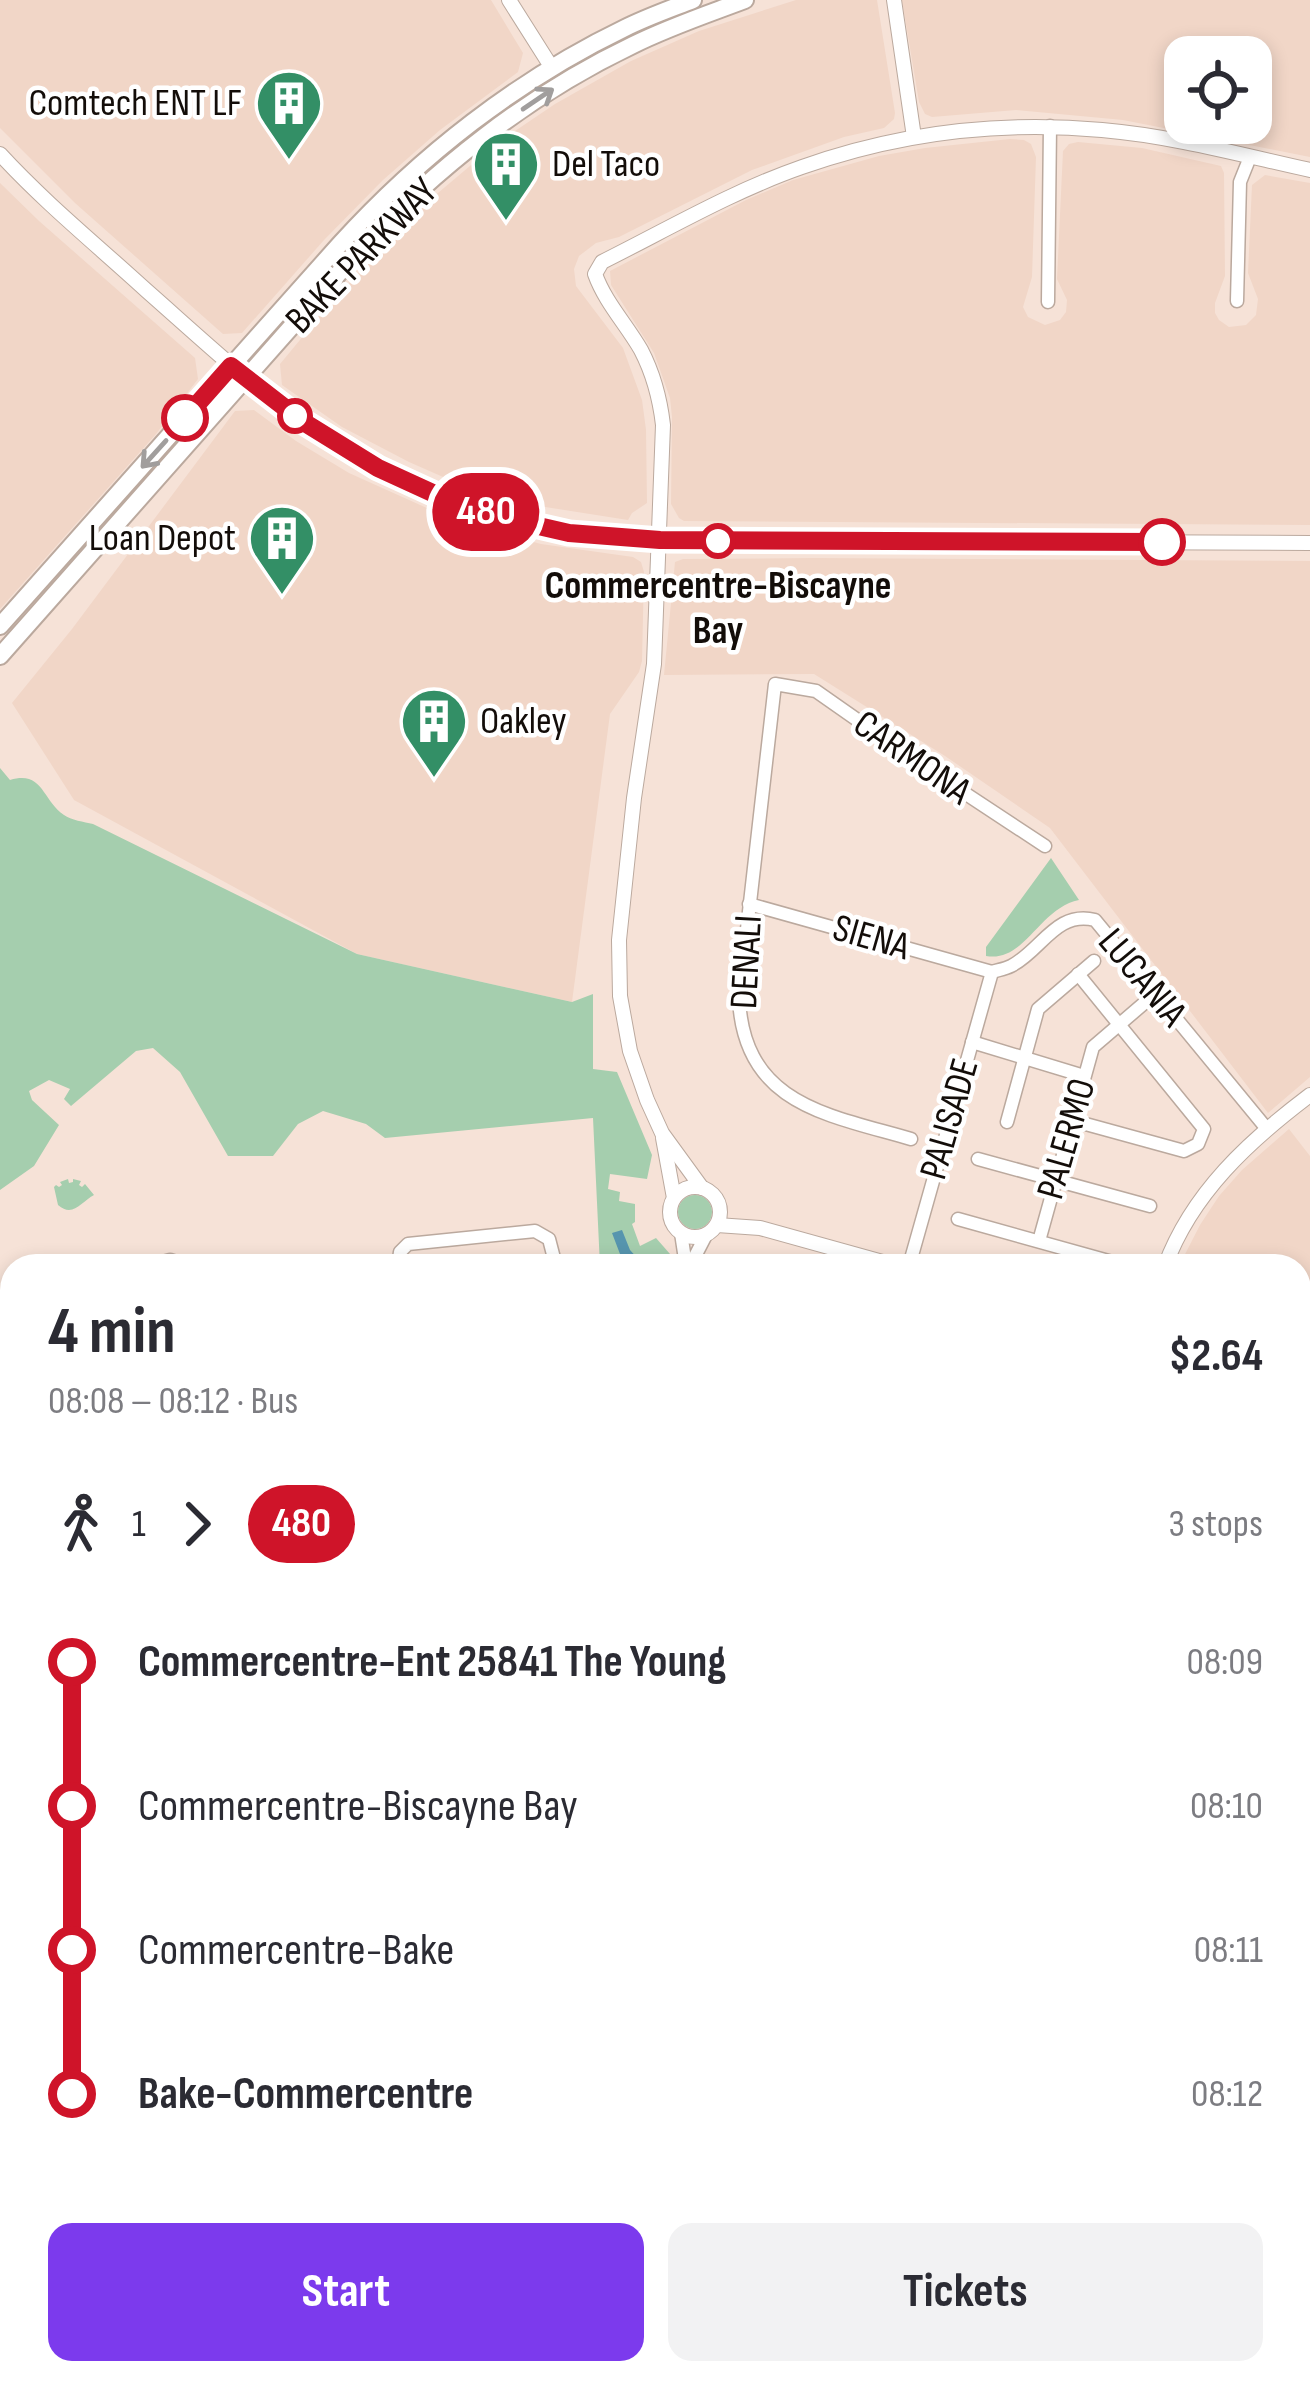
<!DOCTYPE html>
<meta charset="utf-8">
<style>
body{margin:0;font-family:"Sofia Sans Condensed",sans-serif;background:#f2f2f3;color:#2b2b33;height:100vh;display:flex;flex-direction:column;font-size:45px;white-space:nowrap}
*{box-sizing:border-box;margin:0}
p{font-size:39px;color:#7c7c81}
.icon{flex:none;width:66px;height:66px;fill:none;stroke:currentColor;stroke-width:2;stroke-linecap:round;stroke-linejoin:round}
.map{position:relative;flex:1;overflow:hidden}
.sheet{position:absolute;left:0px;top:1254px;width:1311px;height:1131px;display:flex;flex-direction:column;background:#fff;border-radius:36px 36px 0 0;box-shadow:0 6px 18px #0003}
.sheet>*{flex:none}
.badge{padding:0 24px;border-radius:39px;font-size:42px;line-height:78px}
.buttons{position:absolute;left:1164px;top:36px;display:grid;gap:24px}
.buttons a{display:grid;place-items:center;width:108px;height:108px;border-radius:24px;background:#fff;box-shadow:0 6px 18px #0003;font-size:60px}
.map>.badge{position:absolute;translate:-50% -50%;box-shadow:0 0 0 6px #fff}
.legs{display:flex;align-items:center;gap:18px;height:132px;padding:0 48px;font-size:39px}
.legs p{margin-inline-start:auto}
.overview{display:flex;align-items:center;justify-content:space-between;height:204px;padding:0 48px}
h1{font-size:66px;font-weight:700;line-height:90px}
.cta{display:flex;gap:24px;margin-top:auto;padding:24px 48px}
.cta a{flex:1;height:138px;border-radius:24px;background:#7c3aed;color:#fff;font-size:48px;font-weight:700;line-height:138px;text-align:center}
.cta a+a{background:#f2f2f3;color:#2b2b33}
ul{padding:0 48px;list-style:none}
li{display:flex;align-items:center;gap:42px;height:144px;font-size:45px}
li i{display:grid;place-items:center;width:18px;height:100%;margin:0 15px;background:currentColor}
li i::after{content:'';width:30px;height:30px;margin:-15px;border:9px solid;border-radius:50%;background:#fff}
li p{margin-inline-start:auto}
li:first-child i{background:linear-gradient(#0000 50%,currentColor 0)}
li:last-child i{background:linear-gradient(currentColor 50%,#0000 0)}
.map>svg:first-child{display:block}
</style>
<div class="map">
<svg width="1310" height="2383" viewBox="0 0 1310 2383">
<rect width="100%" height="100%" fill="#f6e2d7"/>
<g fill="#f1d6c7" fill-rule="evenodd">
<path d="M0 0H491L523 53 518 72 440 130 383 180 324 240 242 333 223 334 75 203 0 128Z"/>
<path d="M796 0H877L895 113 894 119 884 128 844 137 752 170 619 237 596 243 579 256 574 269 576 286 623 348 642 400 646 430 647 503 632 513 628 520 539 506 450 480 409 462 342 427 282 385 280 364 329 305 419 209 496 144 555 104 631 61 699 31Z"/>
<path d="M902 0H1310V157L1123 120 1016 110 932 117 925 114 919 102ZM1185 57H1251V123H1185Z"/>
<path d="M1010 139 1024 140 1031 144 1036 157 1032 277 1023 307 1028 317 1045 325 1060 320 1066 312 1067 300 1057 279 1063 151 1069 144 1078 142 1142 148 1221 166 1224 173 1225 276 1215 303V313L1219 320 1229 327 1246 325 1256 315 1258 299 1248 273 1252 185 1265 175 1310 183V525L684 521 679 518 671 504 672 417 670 398 654 353 611 285 610 271 746 200 793 180 879 156 925 148Z"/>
<path d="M0 183 39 221 195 358 198 379 156 434 0 609Z"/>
<path d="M254 410 296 441 349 473 458 522 541 544 633 557 641 562 644 572 642 661 639 672 610 714 572 1002 357 954 74 800 12 703 72 629 235 411Z"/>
<path d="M814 558 1310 561V1077L1268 1113 1050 828 945 756 814 674 664 675 675 562 683 559Z"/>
<path d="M1289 1129 1310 1156V1435L1303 1433 1299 1439V1266H1179L1200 1225 1219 1196 1242 1170Z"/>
</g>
<g fill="#a5ceae">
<path d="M0 768 10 780C43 770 42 800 64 815 71 820 84 822 93 824L357 954 572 1002 593 994V1069L617 1072 652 1155 647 1179 610 1174 608 1189 620 1192 619 1201 635 1204V1222L632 1224 640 1246 656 1238 670 1254 666 1257 668 1260 660 1266H600L593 1118 385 1138 366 1124 323 1111 298 1124 273 1156H228L180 1072 153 1048 136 1051 71 1106 64 1099 70 1089 49 1080 29 1091 32 1100 59 1125 34 1166 0 1190Z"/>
<path d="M1051 858 1079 900C1039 908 1025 963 986 956V947Z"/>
<path d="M68 1179 69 1183 73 1182V1179L81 1181 79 1185 82 1187 85 1184 94 1195C81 1202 73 1218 58 1205L54 1187 56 1185 59 1187 62 1185 60 1182Z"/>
<circle cx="695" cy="1212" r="17"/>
<path d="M1310 1677V2088L1299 2114V1697Z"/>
<path d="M12 2136V2200L0 2193V2165Z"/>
<path d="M970 2373H1189L1184 2383H966Z"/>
</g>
<path fill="#5695ae" d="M622 1230 630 1250 641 1262 647 1258 652 1263 649 1266 614 1264 611 1259 620 1254 612 1233Z"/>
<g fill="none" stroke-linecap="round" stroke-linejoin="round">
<g stroke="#5695ae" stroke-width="3">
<path d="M1299 1852 1310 1835"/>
<path d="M1062 2383 1067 2373"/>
</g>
<defs>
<g id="minor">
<path d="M1237 301 1240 182 1250 157"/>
<path d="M1048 302 1050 126"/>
<path d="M749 904 992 972"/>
<path d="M992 972C998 970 1005 969 1011 966 1041 951 1056 910 1095 920L1267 1129"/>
<path d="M972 1042 1084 1076"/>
<path d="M1071 1120 1184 1151 1198 1144 1204 1129 1078 974"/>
<path d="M1007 1122 1038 1009 1094 961"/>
<path d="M911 1139C829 1115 744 1105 739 999L775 684 816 691 913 759 1045 846"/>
<path d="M978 1159 1150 1206"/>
<path d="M958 1219 1123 1265"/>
<path d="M681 1233 686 1266"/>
<path d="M1039 1241 1093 1047 1156 993"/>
<path d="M148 1266 170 1260 189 1266"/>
<path d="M398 1266 400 1252 408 1244 535 1231 549 1239 556 1266"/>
<path d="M690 1266 706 1235"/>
<path d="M909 1266 992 972"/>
<path d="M0 1479 12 1477"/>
<path d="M0 1655 12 1651"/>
<path d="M0 1786 12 1751"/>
<path d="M0 1834 12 1840"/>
<path d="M0 1928 1 1927"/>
<path d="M1305 2207 1310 2198"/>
<path d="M1299 2334 1310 2339"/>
<path d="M12 2347 10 2366 12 2383"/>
<path d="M1299 2371 1310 2375"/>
<path d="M909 2373 917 2383"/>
<path d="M368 2383 373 2373"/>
<path d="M602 2383 629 2373"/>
</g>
<g id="tertiary">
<path d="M509 0 552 68"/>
<path d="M894 0 914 137"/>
<path d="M0 154C45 203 98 246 147 291 197 335 246 381 301 421 407 497 530 535 660 540L1310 543"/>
<path d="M663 1138 674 1198"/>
<circle cx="695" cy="1212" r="25"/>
<path d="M702 1188 662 1133 647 1100 630 1051 620 996 619 940 634 798 654 664 663 425C660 399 653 373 641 350 626 324 605 302 595 274L602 262C668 229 733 191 802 167 898 133 1001 121 1102 130 1172 136 1242 155 1310 170"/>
<path d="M717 1225 760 1228 897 1266"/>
<path d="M1165 1266C1192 1193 1249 1141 1310 1095"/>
<path d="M0 2109 12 2081"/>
<path d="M436 2383 439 2373"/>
</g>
<g id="secondary">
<path d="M0 626 340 244C420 156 517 80 625 28 647 17 670 9 693 0"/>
<path d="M0 656 354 256C433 170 528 95 633 45 669 27 708 14 745 0"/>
</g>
</defs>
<use href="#minor" stroke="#bba99e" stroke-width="15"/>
<use href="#tertiary" stroke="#bba99e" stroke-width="16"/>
<use href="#secondary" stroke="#bba99e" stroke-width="20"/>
<use href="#minor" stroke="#fff" stroke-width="12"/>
<use href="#tertiary" stroke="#fff" stroke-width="14"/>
<use href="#secondary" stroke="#fff" stroke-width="16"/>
</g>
<defs><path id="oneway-shaft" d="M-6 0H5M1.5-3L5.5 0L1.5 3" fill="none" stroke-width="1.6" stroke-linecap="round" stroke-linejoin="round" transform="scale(3)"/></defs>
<g stroke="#a19e9d">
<use href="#oneway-shaft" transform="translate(538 99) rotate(-34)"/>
<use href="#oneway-shaft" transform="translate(154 454) rotate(132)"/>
</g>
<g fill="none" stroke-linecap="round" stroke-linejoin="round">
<defs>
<path id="line-1" d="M185 418 231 366 302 421 378 468 450 501 508 519 569 533 660 540 1162 542"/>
</defs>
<use href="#line-1" stroke="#fff" stroke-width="27"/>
<use href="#line-1" stroke="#cf1429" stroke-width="18"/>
</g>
<defs>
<symbol id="building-pin" viewBox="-11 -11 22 30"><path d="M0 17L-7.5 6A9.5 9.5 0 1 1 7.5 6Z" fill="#338f66" stroke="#fff"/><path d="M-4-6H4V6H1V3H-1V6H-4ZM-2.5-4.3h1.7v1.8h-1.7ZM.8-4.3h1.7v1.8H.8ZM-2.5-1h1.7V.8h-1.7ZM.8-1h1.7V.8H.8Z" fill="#fff"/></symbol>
</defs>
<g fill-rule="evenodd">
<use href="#building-pin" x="251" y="65" width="76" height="104"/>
<use href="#building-pin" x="468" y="126" width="76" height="104"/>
<use href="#building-pin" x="244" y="500" width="76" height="104"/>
<use href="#building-pin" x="396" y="683" width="76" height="104"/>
</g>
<g fill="#fff" stroke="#cf1429" stroke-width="6">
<circle cx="295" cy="416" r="15"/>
<circle cx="185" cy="418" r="21"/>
<circle cx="718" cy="541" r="15"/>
<circle cx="1162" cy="542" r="21"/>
</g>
<g text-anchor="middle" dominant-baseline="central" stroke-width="9" stroke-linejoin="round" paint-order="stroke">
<g font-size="39" fill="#130d09" stroke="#fff" text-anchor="end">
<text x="242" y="103">Comtech ENT LF</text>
<text x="552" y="164" text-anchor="start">Del Taco</text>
<text x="236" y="538">Loan Depot</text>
<text x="480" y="721" text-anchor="start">Oakley</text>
</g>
<g font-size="39" fill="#130d09" stroke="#fff">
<text transform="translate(362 256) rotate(-46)">BAKE PARKWAY</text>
<text transform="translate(912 758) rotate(35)">CARMONA</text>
<text transform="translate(871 938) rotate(16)">SIENA</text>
<text transform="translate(747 962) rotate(-87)">DENALI</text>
<text transform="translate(1142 978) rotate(50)">LUCANIA</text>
<text transform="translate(950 1119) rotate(-74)">PALISADE</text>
<text transform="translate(1067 1139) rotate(-74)">PALERMO</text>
</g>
<g font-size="39" font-weight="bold" fill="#130d09" stroke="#fff">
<text x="718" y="586">Commercentre-Biscayne<tspan x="718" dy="45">Bay</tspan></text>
</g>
</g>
</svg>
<div class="buttons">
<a><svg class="icon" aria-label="locate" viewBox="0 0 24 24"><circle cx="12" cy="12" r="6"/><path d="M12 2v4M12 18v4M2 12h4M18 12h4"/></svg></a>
</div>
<b class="badge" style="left:486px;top:512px;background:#cf1429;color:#fff">480</b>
<section class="sheet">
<div class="overview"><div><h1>4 min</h1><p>08:08 – 08:12 · Bus</p></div><b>$2.64</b></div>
<div class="legs"><svg class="icon" aria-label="walk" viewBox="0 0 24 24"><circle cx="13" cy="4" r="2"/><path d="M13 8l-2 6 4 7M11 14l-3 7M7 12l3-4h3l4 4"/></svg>1<svg class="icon" aria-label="forward" viewBox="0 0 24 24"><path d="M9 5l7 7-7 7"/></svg><b class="badge" style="background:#cf1429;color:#fff">480</b><p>3 stops</p></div>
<ul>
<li><i style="color:#cf1429"></i><b>Commercentre-Ent 25841 The Young</b><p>08:09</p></li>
<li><i style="color:#cf1429"></i><span>Commercentre-Biscayne Bay</span><p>08:10</p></li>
<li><i style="color:#cf1429"></i><span>Commercentre-Bake</span><p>08:11</p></li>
<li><i style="color:#cf1429"></i><b>Bake-Commercentre</b><p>08:12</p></li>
</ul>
<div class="cta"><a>Start</a><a>Tickets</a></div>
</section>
</div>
